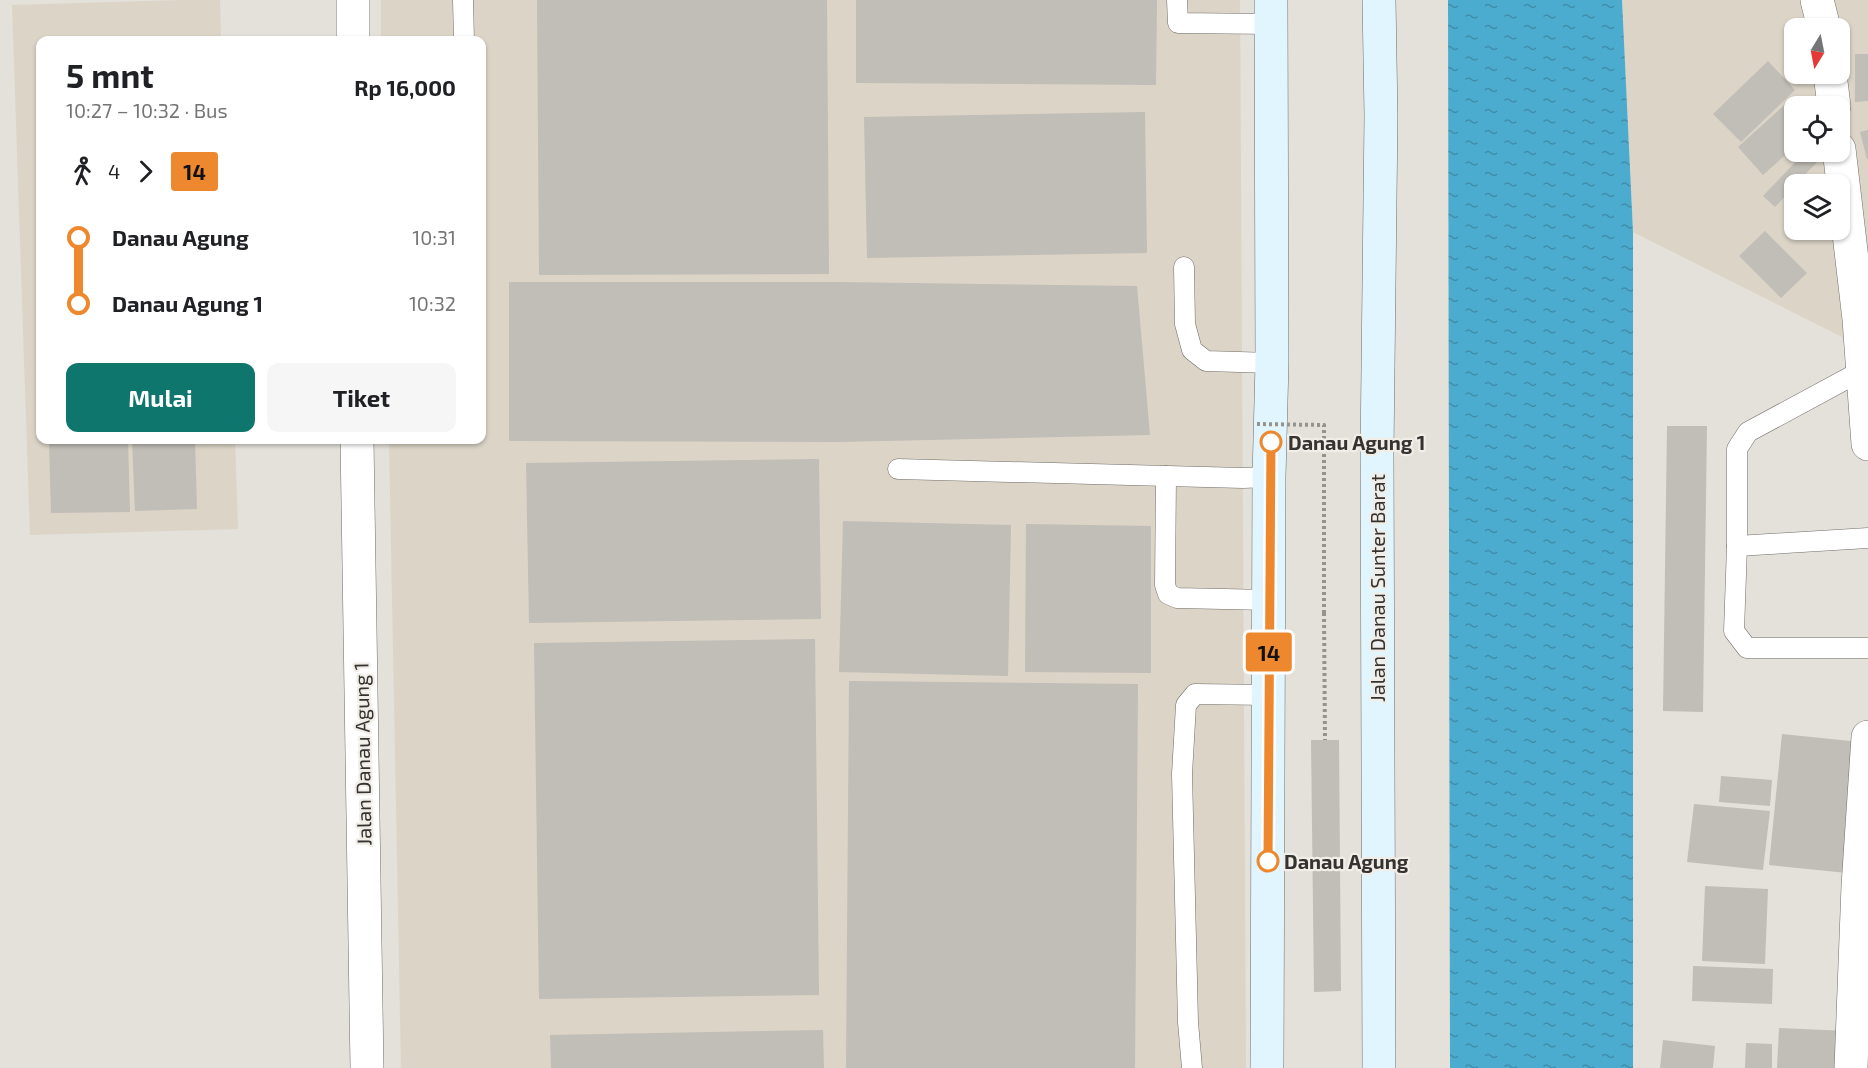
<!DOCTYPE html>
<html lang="id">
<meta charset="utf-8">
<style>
body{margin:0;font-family:"Exo 2",sans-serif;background:#f6f6f6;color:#202124;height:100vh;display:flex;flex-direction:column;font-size:22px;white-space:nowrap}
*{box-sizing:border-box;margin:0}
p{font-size:20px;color:#757577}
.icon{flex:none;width:33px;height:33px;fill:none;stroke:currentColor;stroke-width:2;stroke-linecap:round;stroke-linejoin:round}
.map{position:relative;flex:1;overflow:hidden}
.details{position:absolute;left:36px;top:36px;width:450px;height:408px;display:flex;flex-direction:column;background:#fff;border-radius:12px;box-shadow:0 2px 4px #0004}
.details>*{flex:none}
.badge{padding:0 12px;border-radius:4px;font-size:21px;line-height:39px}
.needle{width:39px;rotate:190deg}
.controls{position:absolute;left:1784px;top:18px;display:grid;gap:12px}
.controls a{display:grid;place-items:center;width:66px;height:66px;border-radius:12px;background:#fff;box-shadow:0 2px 4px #0004;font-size:30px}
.map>.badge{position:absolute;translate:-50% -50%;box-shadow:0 0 0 3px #fff}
.legs{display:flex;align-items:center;gap:9px;height:66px;padding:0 30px;font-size:20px}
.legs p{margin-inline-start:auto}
.head{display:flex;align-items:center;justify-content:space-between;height:102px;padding:0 30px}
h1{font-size:33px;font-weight:700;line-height:45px}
.button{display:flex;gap:12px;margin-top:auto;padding:12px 30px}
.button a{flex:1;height:69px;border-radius:12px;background:#0f766e;color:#fff;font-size:24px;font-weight:700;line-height:69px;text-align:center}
.button a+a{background:#f6f6f6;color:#202124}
ul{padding:0 30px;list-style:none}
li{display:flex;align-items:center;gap:21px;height:66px;font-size:22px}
li i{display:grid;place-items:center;width:9px;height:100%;margin:0 8px;background:currentColor}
li i::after{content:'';width:15px;height:15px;margin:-8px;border:4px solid;border-radius:50%;background:#fff}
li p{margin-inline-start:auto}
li:first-child i{background:linear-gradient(#0000 50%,currentColor 0)}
li:last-child i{background:linear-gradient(currentColor 50%,#0000 0)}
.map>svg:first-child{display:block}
</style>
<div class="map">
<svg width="1868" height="1068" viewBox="0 0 1868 1068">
<defs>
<pattern id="water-ripples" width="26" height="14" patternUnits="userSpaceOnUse" patternTransform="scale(1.5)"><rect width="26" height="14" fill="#4cacd0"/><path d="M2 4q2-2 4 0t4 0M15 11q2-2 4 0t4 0" fill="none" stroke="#408da9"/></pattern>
</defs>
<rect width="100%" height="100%" fill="#e4e0da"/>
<g fill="#dbd4c7" fill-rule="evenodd">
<path d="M183 0H220L221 40H40V440H235L238 529 30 535 12 5Z"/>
<path d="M381 0H1240L1246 1068H401L389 440H482V40H381Z"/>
<path d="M1622 0H1868V350L1633 232ZM1794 28H1839V74H1794ZM1794 106H1839V152H1794ZM1794 184H1839V230H1794Z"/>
</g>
<path fill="url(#water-ripples)" d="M1448 0H1622L1633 232V1068H1450Z"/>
<g fill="#c1bdb7">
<path d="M537 0H827L829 274 539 275Z"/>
<path d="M856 0H1157L1156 85 856 83Z"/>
<path d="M1855 54H1868V101L1855 102Z"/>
<path d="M1768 61 1795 90 1741 142 1713 114Z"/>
<path d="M1790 100 1796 106H1794V147L1763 175 1738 147Z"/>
<path d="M1145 112 1147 253 867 258 864 117Z"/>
<path d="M1868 130V159H1867L1860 132Z"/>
<path d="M1805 152H1813L1820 159 1796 184H1794V187L1775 207 1763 196Z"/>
<path d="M1765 231 1807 273 1781 298 1739 256Z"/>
<path d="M509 282H838L1137 286 1150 435 838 442 509 441Z"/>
<path d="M1667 426H1707L1703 712 1663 711Z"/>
<path d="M49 440H128L130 512 51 513Z"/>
<path d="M132 440H195L197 509 135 511Z"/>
<path d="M819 459 821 619 529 623 526 463Z"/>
<path d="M843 521 1011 525 1008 676 839 672Z"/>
<path d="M1026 524 1151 526V673L1025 672Z"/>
<path d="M815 639 819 995 539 999 534 643Z"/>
<path d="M849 681 1138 684 1135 1068H846Z"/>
<path d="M1782 734 1860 742 1847 873 1769 865Z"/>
<path d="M1311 740H1339L1341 991 1314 992Z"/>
<path d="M1721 776 1772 780 1770 806 1719 802Z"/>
<path d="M1694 804 1770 811 1763 870 1687 862Z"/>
<path d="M1705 886 1768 889 1765 964 1702 961Z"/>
<path d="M1693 966 1773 969 1772 1004 1692 1001Z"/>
<path d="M1779 1028 1848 1031 1846 1068H1777Z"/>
<path d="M823 1030 824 1068H551L550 1035Z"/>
<path d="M1663 1040 1715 1046 1713 1068H1660Z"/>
<path d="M1746 1043 1772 1044V1068H1745Z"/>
</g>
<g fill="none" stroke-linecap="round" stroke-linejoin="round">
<defs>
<g id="service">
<path d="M463 0 464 40"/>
<path d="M1177 0 1178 23 1271 24"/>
<path d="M1184 267 1185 324 1192 350 1206 361 1272 363"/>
<path d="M1863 370 1748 432 1737 449V546L1734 631 1747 648H1868"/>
<path d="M898 469 1243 478 1269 477"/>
<path d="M1166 476 1165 585 1168 594 1177 598 1269 600"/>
<path d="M1737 546 1868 538"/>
<path d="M1192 1068 1188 1022 1182 774 1186 705 1195 694 1269 695"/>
</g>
<g id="minor">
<path d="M353 0V40"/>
<path d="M1817 0 1824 28"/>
<path d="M1830 74 1834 106"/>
<path d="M1839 149 1859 319 1868 444"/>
<path d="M357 440 367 1068"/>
<path d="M1851 1068 1858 886 1868 737"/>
</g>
<g id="secondary">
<path d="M1379 0 1381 116 1377 453 1379 1068"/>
<path d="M1267 1068 1269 477 1272 363 1271 0"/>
</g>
</defs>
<use href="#service" stroke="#716d68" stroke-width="21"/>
<use href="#minor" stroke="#716d68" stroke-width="34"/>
<use href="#secondary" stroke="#716d68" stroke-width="34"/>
<path stroke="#96938f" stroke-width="4" stroke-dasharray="3 3" stroke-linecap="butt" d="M1324 613 1325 740"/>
<use href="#service" stroke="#fff" stroke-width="20"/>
<use href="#minor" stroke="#fff" stroke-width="33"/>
<use href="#secondary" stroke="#e1f5fe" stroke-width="33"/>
<path stroke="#96938f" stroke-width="4" stroke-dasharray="3 3" stroke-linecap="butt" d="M1257 424 1324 425V613"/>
</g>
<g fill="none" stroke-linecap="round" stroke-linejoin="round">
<defs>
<path id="line-1" d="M1268 861 1271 442"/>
</defs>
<use href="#line-1" stroke="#fff" stroke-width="14"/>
<use href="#line-1" stroke="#ed882e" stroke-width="9"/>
</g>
<g fill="#fff" stroke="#ed882e" stroke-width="3">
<circle cx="1271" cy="442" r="10"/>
<circle cx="1268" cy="861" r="10"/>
</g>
<g text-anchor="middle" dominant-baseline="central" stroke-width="4.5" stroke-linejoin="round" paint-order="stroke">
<g font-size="20" font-weight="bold" fill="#353331" stroke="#f1ede7" text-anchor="start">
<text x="1288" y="442">Danau Agung 1</text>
<text x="1284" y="861">Danau Agung</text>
</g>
<g font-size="20" fill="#353331" stroke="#f1ede7">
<text transform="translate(1377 588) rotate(-90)">Jalan Danau Sunter Barat</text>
<text transform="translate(362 754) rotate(-91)">Jalan Danau Agung 1</text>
</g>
</g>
</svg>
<div class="controls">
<a><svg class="needle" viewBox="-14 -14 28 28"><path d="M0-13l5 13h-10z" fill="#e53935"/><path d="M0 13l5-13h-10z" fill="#757577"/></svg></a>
<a><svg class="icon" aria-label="locate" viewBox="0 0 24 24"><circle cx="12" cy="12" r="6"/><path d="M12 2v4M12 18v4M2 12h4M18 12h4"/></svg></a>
<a><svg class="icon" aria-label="layers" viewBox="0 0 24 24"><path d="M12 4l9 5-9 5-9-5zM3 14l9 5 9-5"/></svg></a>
</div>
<b class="badge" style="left:1269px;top:652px;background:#ed882e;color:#111">14</b>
<section class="details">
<div class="head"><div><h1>5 mnt</h1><p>10:27 – 10:32 · Bus</p></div><b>Rp 16,000</b></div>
<div class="legs"><svg class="icon" aria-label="walk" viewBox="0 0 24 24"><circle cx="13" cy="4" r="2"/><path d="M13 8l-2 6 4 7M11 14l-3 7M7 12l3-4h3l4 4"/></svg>4<svg class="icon" aria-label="forward" viewBox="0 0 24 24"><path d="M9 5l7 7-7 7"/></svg><b class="badge" style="background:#ed882e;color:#111">14</b></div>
<ul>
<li><i style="color:#ed882e"></i><b>Danau Agung</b><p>10:31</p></li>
<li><i style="color:#ed882e"></i><b>Danau Agung 1</b><p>10:32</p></li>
</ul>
<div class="button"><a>Mulai</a><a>Tiket</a></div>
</section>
</div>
